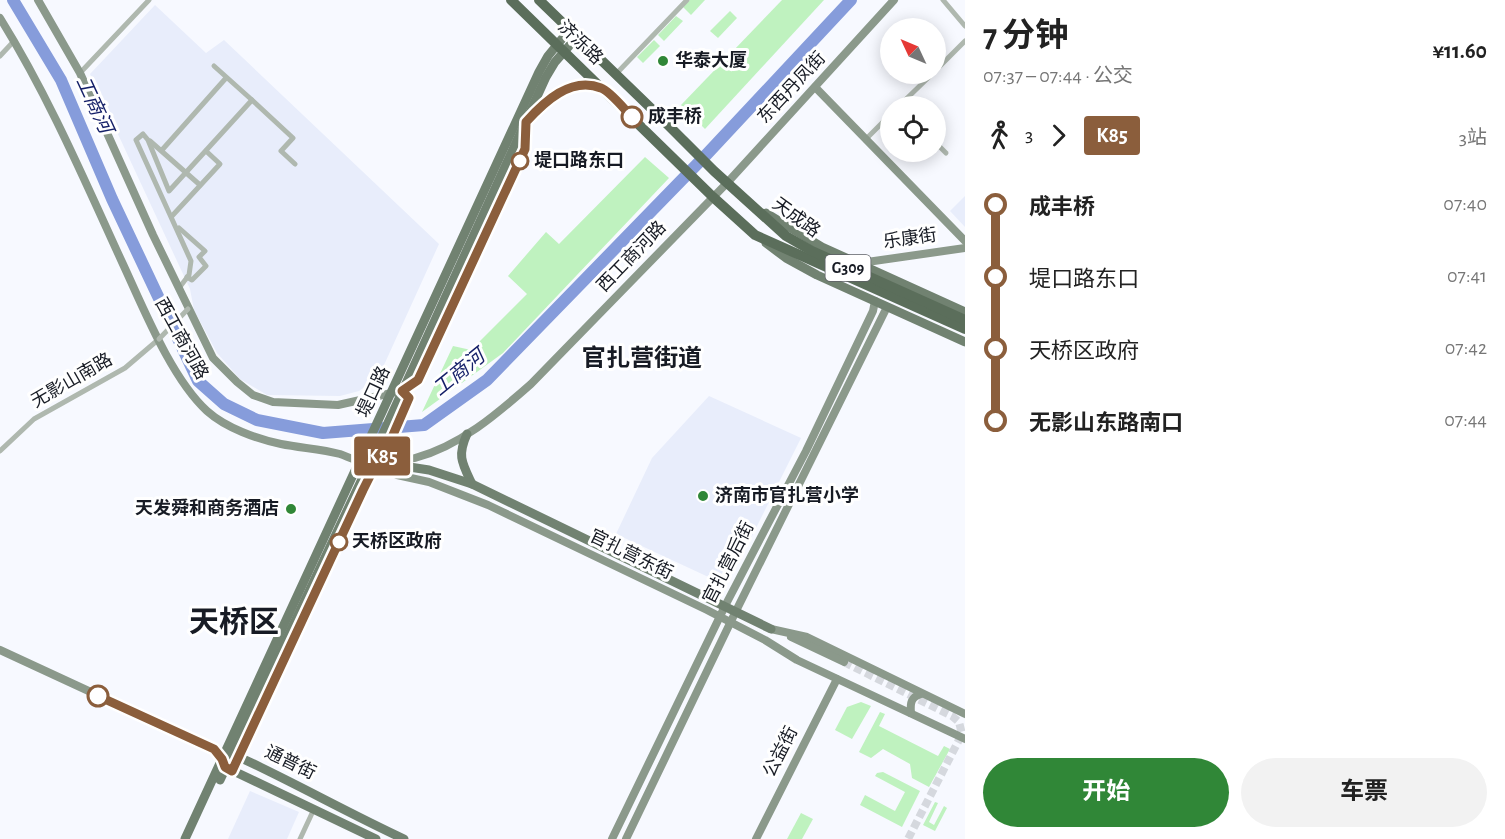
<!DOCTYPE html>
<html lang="zh">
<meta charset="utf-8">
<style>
body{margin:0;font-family:"Alegreya Sans","Noto Sans SC",sans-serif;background:#f2f2f2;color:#222;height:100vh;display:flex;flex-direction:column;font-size:22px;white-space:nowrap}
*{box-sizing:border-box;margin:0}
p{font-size:20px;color:#767676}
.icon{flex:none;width:33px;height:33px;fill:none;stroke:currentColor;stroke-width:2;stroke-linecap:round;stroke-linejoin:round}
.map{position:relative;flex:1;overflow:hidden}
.panel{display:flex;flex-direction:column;background:#fff;width:540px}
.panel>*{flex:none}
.badge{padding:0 12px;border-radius:4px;font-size:21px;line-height:39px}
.needle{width:39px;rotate:314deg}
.fabs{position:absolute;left:880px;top:18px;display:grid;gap:12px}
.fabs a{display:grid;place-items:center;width:66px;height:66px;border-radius:50%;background:#fff;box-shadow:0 3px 15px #0003;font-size:30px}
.map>.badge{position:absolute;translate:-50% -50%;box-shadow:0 0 0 3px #fff}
.legs{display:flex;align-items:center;gap:9px;height:66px;padding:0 18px;font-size:20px}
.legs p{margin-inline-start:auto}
.summary{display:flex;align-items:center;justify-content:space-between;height:102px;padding:0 18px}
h1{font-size:33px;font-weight:700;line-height:45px}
.cta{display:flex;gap:12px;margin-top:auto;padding:12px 18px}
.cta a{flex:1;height:69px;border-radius:36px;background:#308737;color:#fff;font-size:24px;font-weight:700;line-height:69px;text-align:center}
.cta a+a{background:#f2f2f2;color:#222}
ul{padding:0 18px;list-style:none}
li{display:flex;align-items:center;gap:21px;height:72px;font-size:22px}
li i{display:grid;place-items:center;width:9px;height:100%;margin:0 8px;background:currentColor}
li i::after{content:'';width:15px;height:15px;margin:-8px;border:4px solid;border-radius:50%;background:#fff}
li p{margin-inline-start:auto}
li:first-child i{background:linear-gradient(#0000 50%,currentColor 0)}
li:last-child i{background:linear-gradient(currentColor 50%,#0000 0)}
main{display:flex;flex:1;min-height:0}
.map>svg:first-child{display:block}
</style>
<main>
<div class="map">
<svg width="965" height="839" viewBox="0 0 965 839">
<rect width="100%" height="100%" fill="#f7f9ff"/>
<g fill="#e8edfb">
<path d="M155 5 206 53 224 40 439 244 379 376 359 391 340 396 267 395 240 379 217 353 194 310 190 289 90 74Z"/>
<path d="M965 196V227L950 211Z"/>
<path d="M709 396 801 438 733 574 717 581 616 534 652 458Z"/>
<path d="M250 791 299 812 287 839H228Z"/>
</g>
<g fill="#bff2bf">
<path d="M690 0H705L691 15 683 7Z"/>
<path d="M782 0H824L705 129 681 105Z"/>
<path d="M730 11 737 18 718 38 710 31Z"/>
<path d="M676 16 683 21 664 41 658 35Z"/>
<path d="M654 40 660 46 643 63 637 57Z"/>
<path d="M645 157 669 178 503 353 422 412 453 346 471 350 527 294 508 276 546 232 559 244Z"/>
<path d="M861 702 871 706 852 739 835 730 847 707Z"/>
<path d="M880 712 885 714 879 726 938 756 944 746 950 749 929 787 912 778 910 764 883 749 871 758 859 752Z"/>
<path d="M883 772 920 791 902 827 860 805 865 795 895 811 905 792 875 776 877 773Z"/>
<path d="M935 802 938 803 929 822 934 825 944 806 947 808 935 831 923 825Z"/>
<path d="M801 813 813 819 802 839H787Z"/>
</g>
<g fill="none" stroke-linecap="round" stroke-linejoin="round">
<path stroke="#869cdb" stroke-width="12" d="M13 0 61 80 112 199 198 381 224 404 257 420 323 433 424 425 487 380 707 154 851 0"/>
<path stroke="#d5d8de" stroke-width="8" stroke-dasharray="8 4" stroke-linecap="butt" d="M844 662 952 716 959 722 962 734 908 839"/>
<g stroke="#afb8af" stroke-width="5">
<path d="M943 0 965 26"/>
<path d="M0 56 14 41"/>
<path d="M214 66 252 100"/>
<path d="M936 70 965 41"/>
<path d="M80 73 149 0"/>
<path d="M616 74 687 0"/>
<path d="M899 106 932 74"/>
<path d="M865 140 891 114"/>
<path d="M150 141 200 185"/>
<path d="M936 143 946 153"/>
<path d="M162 150 226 78"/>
<path d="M172 216 220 164 206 151"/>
<path d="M179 228 205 251 199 257 206 266 192 280 187 277"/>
<path d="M179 288 189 275 191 261 136 140 143 134 148 140 169 191 252 100 293 138 281 151 295 164"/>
<path d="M0 451 34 419 125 368 159 339"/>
<path d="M300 839 314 809"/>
</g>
<g stroke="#8b998b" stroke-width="8">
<path d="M38 0 80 73 153 235 213 358 237 382 253 395 273 402 338 405 396 392"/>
<path d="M0 18C48 95 84 179 122 262 143 307 171 378 207 411 226 428 257 439 281 444 301 448 321 449 340 454 349 457 356 462 366 461"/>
<path d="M815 87 965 241"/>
<path d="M860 263 965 248"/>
<path d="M379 460C390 459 404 461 415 458 460 446 497 414 531 384L727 183 894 0"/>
<path d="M372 461 397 475 429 482 488 505 707 610 765 640 797 660 965 739"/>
<path d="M771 629 807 637 965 714"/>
<path d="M791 637 844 662"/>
<path d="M0 650 214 749 222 759"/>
<path d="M911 713C910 703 911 697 921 694"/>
<path d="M612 839 725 606 806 451 873 311 875 301"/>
<path d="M626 839 735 613 887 307"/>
<path d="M756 839 837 679"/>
</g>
<g stroke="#718271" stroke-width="9">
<path d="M533 114C544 101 561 88 578 85 586 84 595 87 603 88"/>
<path d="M766 213 822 247 965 312"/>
<path d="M766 243 786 258 817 275 965 342"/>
<path d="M467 434C457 456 462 463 472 484"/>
<path d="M377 462 429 470 472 484 771 629"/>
<path d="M220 780 371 460 546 77 555 62 577 37"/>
<path d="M185 839 539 72 548 56 570 29"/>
<path d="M376 839 225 767 222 759 232 754 239 757C295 783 348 813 404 839"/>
</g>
<g stroke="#5b6e5b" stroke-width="10">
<path d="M511 0 713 197 755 235 965 329"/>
<path d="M539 0 658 115 714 171 786 236 812 251 965 320"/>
</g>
<path stroke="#afb8af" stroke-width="5" d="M159 339 188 309"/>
</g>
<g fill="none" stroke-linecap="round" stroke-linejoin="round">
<defs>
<path id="line-1" d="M98 696 214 749 222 759 225 767 232 771 363 490 377 462 386 451 409 398 402 391 418 380 525 149 526 122C544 102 571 76 601 88 610 91 625 110 632 117"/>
</defs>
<use href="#line-1" stroke="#fff" stroke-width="14"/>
<use href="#line-1" stroke="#8b5e3c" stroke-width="9"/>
</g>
<g fill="#308737" stroke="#fff" stroke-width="2">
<circle cx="663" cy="61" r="6"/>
<circle cx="703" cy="496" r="6"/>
<circle cx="291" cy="509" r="6"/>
</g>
<g fill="#fff" stroke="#8b5e3c" stroke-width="3">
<circle cx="632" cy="117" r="10"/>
<circle cx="520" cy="161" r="8"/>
<circle cx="339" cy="542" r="8"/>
<circle cx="98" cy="696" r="10"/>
</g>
<g text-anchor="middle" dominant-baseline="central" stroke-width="6" stroke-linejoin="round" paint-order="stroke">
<rect fill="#fff" stroke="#5d5f66" stroke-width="1.5" x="825.5" y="255" width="45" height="26" rx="4.5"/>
<g font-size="16" font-weight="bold" fill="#171b24">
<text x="848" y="268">G309</text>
</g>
<g font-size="18" fill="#171b24" stroke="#fff">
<text transform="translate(580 43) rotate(44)">济泺路</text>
<text transform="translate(792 88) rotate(-47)">东西丹凤街</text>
<text transform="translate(796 218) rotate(36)">天成路</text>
<text transform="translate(910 239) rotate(-8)">乐康街</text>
<text transform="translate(632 257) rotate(-46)">西工商河路</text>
<text transform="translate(181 339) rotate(61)">西工商河路</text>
<text transform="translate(72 381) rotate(-30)">无影山南路</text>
<text transform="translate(374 392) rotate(-65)">堤口路</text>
<text transform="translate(631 555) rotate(26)">官扎营东街</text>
<text transform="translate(729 563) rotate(-63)">官扎营后街</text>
<text transform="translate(781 752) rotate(-63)">公益街</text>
<text transform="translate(290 763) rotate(26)">通普街</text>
</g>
<g font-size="18" font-weight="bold" fill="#171b24" stroke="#fff" text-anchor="start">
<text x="675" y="61">华泰大厦</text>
<text x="715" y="496">济南市官扎营小学</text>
<text x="279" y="509" text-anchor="end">天发舜和商务酒店</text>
</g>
<g font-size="18" font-weight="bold" fill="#171b24" stroke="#fff" text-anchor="start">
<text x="648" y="117">成丰桥</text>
<text x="534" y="161">堤口路东口</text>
<text x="352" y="542">天桥区政府</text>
</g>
<g font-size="20" font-style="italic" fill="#141f68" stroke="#fff">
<text transform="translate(94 105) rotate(65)">工商河</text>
<text transform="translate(459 373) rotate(-39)">工商河</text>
</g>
<g font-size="24" font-weight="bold" fill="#171b24" stroke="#fff">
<text x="642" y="359">官扎营街道</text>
</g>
<g font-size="30" font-weight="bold" fill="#171b24" stroke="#fff">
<text x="234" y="623">天桥区</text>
</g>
</g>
</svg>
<div class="fabs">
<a><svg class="needle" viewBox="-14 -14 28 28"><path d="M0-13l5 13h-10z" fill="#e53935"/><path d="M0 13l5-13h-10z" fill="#767676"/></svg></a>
<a><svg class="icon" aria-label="locate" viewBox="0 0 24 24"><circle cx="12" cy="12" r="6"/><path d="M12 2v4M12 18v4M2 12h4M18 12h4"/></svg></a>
</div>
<b class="badge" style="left:382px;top:456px;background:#8b5e3c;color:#fff">K85</b>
</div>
<section class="panel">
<div class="summary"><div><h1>7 分钟</h1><p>07:37 – 07:44 · 公交</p></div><b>¥11.60</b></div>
<div class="legs"><svg class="icon" aria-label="walk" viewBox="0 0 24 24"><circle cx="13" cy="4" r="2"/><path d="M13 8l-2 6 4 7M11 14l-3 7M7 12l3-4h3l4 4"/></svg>3<svg class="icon" aria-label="forward" viewBox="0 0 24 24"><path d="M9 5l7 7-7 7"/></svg><b class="badge" style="background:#8b5e3c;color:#fff">K85</b><p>3站</p></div>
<ul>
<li><i style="color:#8b5e3c"></i><b>成丰桥</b><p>07:40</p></li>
<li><i style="color:#8b5e3c"></i><span>堤口路东口</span><p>07:41</p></li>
<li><i style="color:#8b5e3c"></i><span>天桥区政府</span><p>07:42</p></li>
<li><i style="color:#8b5e3c"></i><b>无影山东路南口</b><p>07:44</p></li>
</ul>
<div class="cta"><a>开始</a><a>车票</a></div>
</section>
</main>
